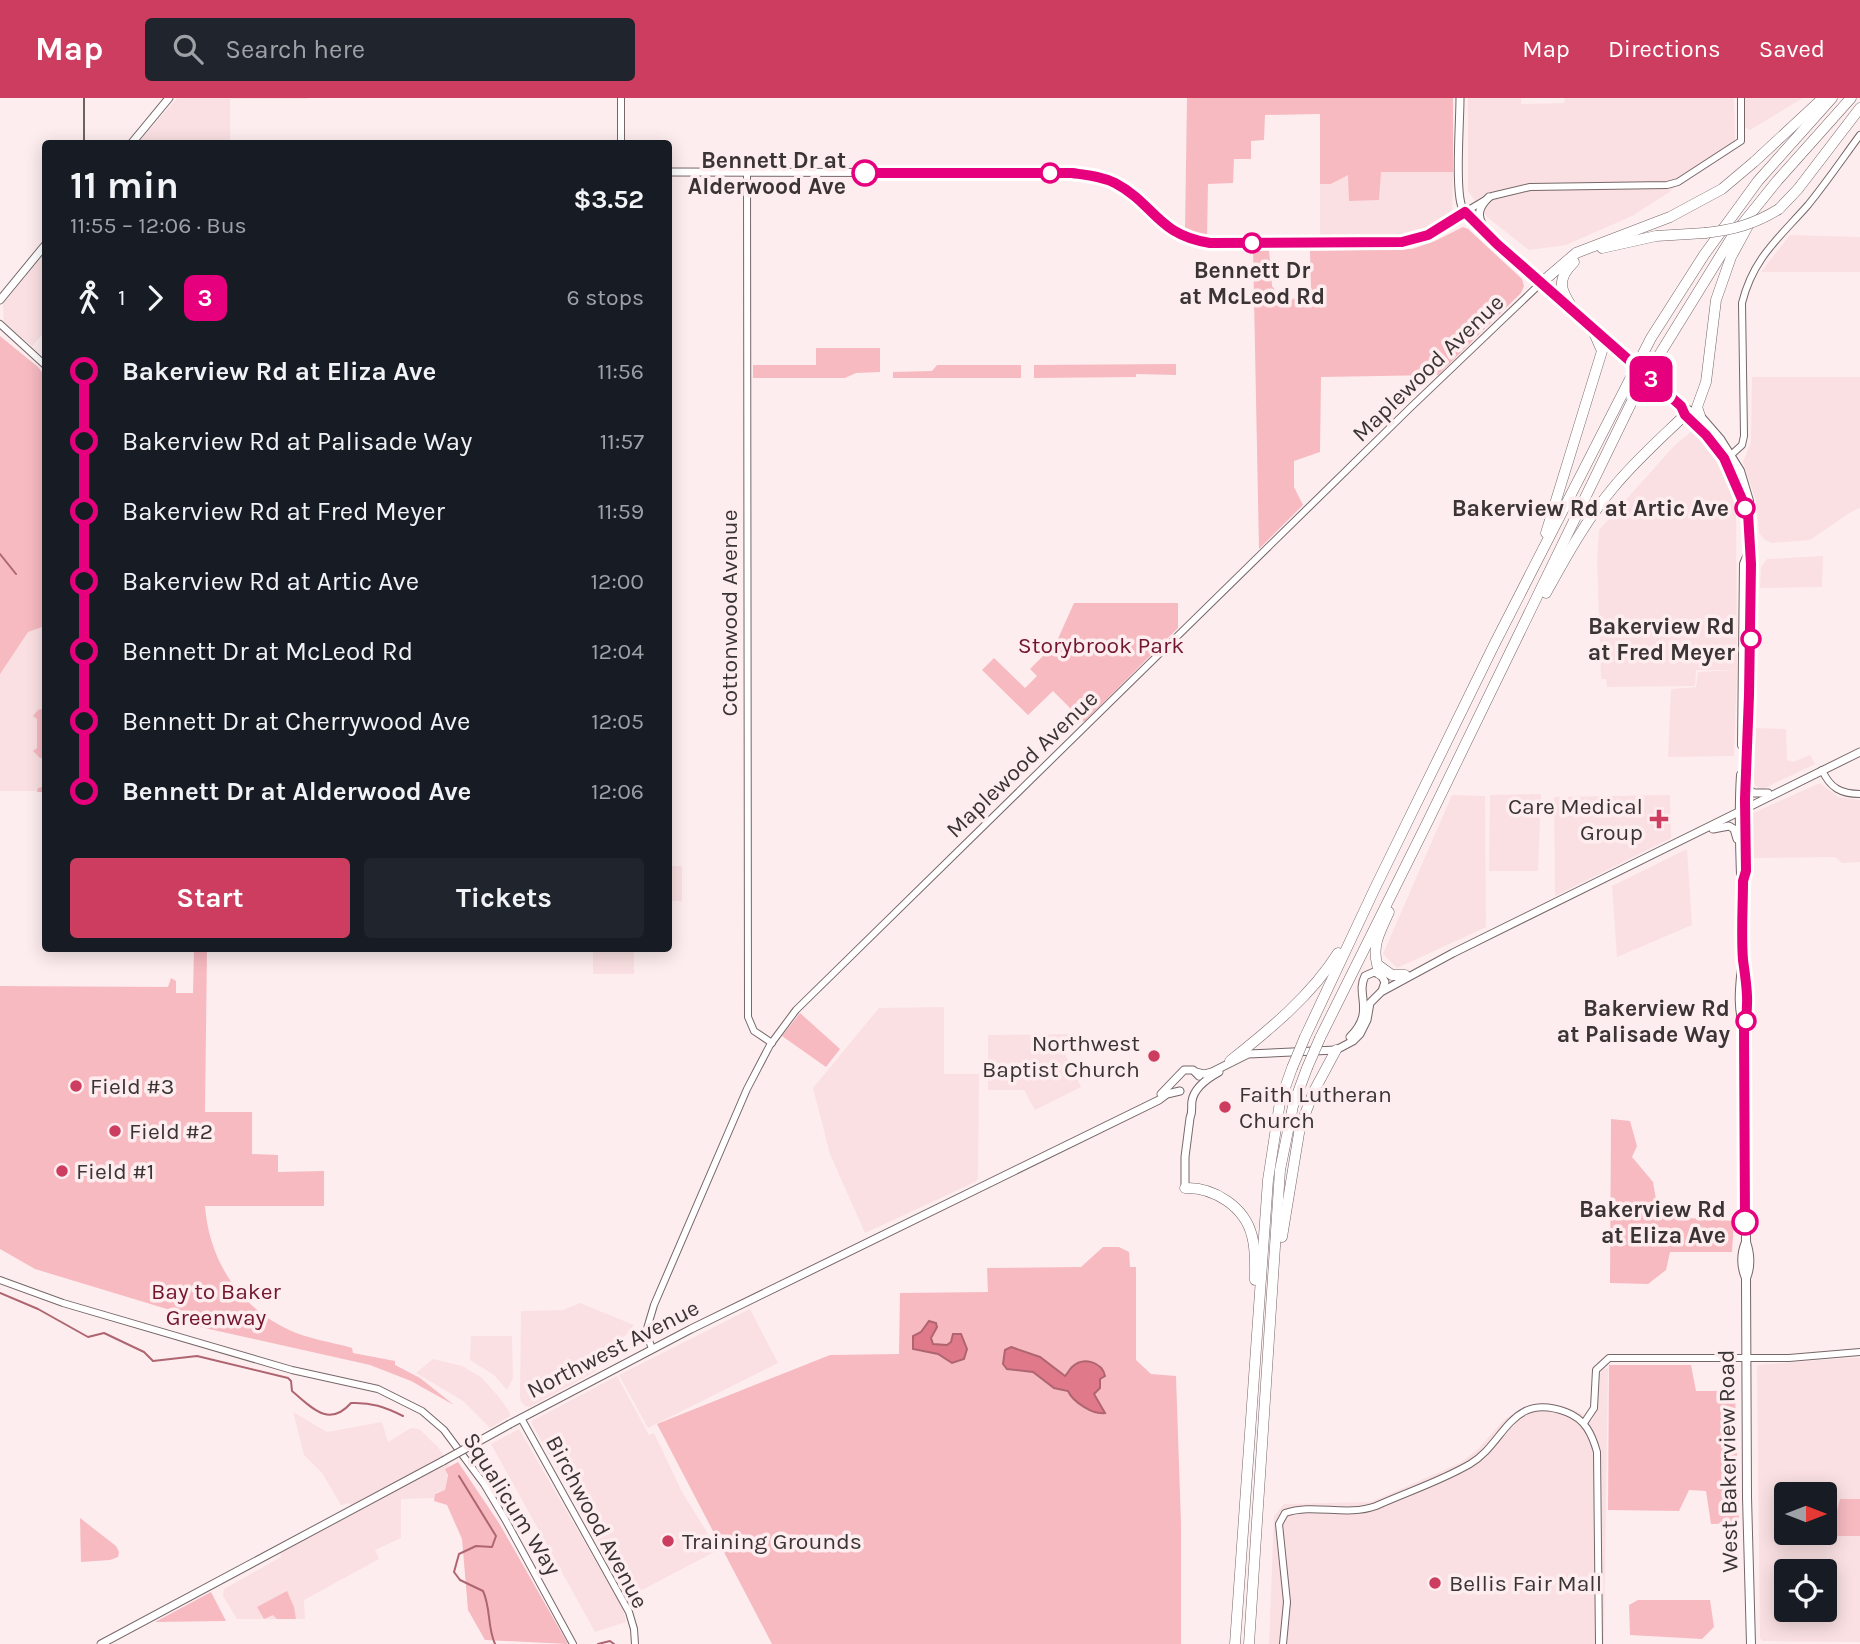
<!DOCTYPE html>
<meta charset="utf-8">
<style>
body{margin:0;font-family:Karla,sans-serif;background:#20242c;color:#f1f3f6;height:100vh;display:flex;flex-direction:column;font-size:26px;white-space:nowrap}
*{box-sizing:border-box;margin:0}
p{font-size:23px;color:#9ea1a6}
.icon{flex:none;width:38px;height:38px;fill:none;stroke:currentColor;stroke-width:2;stroke-linecap:round;stroke-linejoin:round}
.map{position:relative;flex:1;overflow:hidden}
.details{position:absolute;left:42px;top:42px;width:630px;height:812px;display:flex;flex-direction:column;background:#171b24;border-radius:7px;box-shadow:0 4px 18px #0003}
.details>*{flex:none}
.badge{padding:0 14px;border-radius:10px;font-size:24px;line-height:46px}
.needle{width:46px;rotate:90deg}
.fabs{position:absolute;left:1774px;top:1384px;display:grid;gap:14px}
.fabs a{display:grid;place-items:center;width:63px;height:63px;border-radius:7px;background:#171b24;box-shadow:0 4px 18px #0003;font-size:35px}
.map>.badge{position:absolute;translate:-50% -50%;box-shadow:0 0 0 4px #fff}
.legs{display:flex;align-items:center;gap:10px;height:77px;padding:0 28px;font-size:23px}
.legs p{margin-inline-start:auto}
.head{display:flex;align-items:center;justify-content:space-between;height:119px;padding:0 28px}
h1{font-size:38px;font-weight:700;line-height:52px}
.cta{display:flex;gap:14px;margin-top:auto;padding:14px 28px}
.cta a{flex:1;height:80px;border-radius:7px;background:#cd3d5f;color:#fff;font-size:28px;font-weight:700;line-height:80px;text-align:center}
.cta a+a{background:#20242c;color:#f1f3f6}
ul{padding:0 28px;list-style:none}
li{display:flex;align-items:center;gap:24px;height:70px;font-size:26px}
li i{display:grid;place-items:center;width:10px;height:100%;margin:0 9px;background:currentColor}
li i::after{content:'';width:18px;height:18px;margin:-9px;border:5px solid;border-radius:50%;background:#171b24}
li p{margin-inline-start:auto}
li:first-child i{background:linear-gradient(#0000 50%,currentColor 0)}
li:last-child i{background:linear-gradient(currentColor 50%,#0000 0)}
header{display:flex;align-items:center;gap:42px;box-sizing:border-box;height:98px;padding:0 35px;background:#cd3d5f;color:#fff}
header strong{font-size:33px}
nav{display:flex;gap:38px;margin-inline-start:auto;font-size:24px}
.search{width:490px;height:63px;background:#20242c;display:flex;align-items:center;gap:18px;box-sizing:border-box;padding:0 24px;border-radius:7px;color:#9ea1a6;font-size:26px}
.map>svg:first-child{display:block}
</style>
<header>
<strong>Map</strong>
<div class="search"><svg class="icon" aria-label="search" viewBox="0 0 24 24"><circle cx="10" cy="10" r="6"/><path d="M15 15l6 6"/></svg>Search here</div>
<nav><a>Map</a><a>Directions</a><a>Saved</a></nav>
</header>
<div class="map">
<svg width="1860" height="1546" viewBox="0 0 1860 1546">
<rect width="100%" height="100%" fill="#feedef"/>
<g fill="#fae0e2" fill-rule="evenodd">
<path d="M177 0H308L310 1H230V45L137 46Z"/>
<path d="M1468 0H1521V6L1564 5 1565 0H1734L1735 42 1668 95 1632 118 1566 147 1529 152 1487 119 1468 93Z"/>
<path d="M1745 0H1803L1750 32 1745 29Z"/>
<path d="M1380 74H1453L1452 116 1448 121 1412 138 1399 141H1320V86H1332L1348 76 1379 102Z"/>
<path d="M1790 137 1860 139V174H1761Z"/>
<path d="M45 155V233L32 248 4 226 3 206Z"/>
<path d="M1752 279H1860V410L1851 414 1810 442 1772 445 1765 442 1759 435 1756 403 1743 364 1751 344Z"/>
<path d="M1692 333 1711 354 1727 383 1736 412 1737 572 1734 658 1668 659 1671 591 1696 589 1698 574 1736 572H1696L1695 588 1607 589 1606 581H1601L1597 461 1599 432 1674 348Z"/>
<path d="M0 435 46 451 45 693H0Z"/>
<path d="M1823 458 1822 489 1760 490 1761 469 1767 461Z"/>
<path d="M1756 630 1786 631 1787 662 1793 664 1810 657 1815 666 1761 692 1755 687 1754 682Z"/>
<path d="M1820 685 1838 699 1860 702V764L1842 765 1835 759 1753 760V715Z"/>
<path d="M1541 696 1538 773H1489L1490 697Z"/>
<path d="M1452 697 1485 698 1486 829 1397 870 1383 856Z"/>
<path d="M1670 697 1671 740 1555 798 1554 699Z"/>
<path d="M1687 751 1692 827 1617 859 1612 788Z"/>
<path d="M669 768H682V803H672V823H669Z"/>
<rect x="593" y="851" width="41" height="25"/>
<path d="M944 909V976H979L978 1080 975 1084 865 1135 830 1056 813 990 879 910Z"/>
<path d="M1069 936 1066 958 1081 989 1035 1012 1024 992H988V937Z"/>
<path d="M580 1205 634 1227 596 1273 530 1309 525 1308 521 1304 520 1298 521 1213 563 1212Z"/>
<path d="M750 1211 778 1265 648 1330 619 1277Z"/>
<path d="M471 1238H512L513 1280 507 1292 494 1277 470 1262Z"/>
<path d="M1846 1260H1860V1401H1840L1831 1438H1860V1544L1763 1543 1760 1540 1757 1269 1758 1267ZM1787 1396H1825V1435H1787ZM1787 1474H1825V1512H1787Z"/>
<path d="M433 1261 462 1268 481 1279 498 1298 509 1313 510 1318 490 1330 463 1303 416 1275Z"/>
<path d="M1608 1270 1604 1546H1269L1274 1418 1284 1406 1371 1404 1460 1365 1477 1352 1505 1321 1530 1307 1544 1305 1564 1308 1581 1315 1592 1323 1598 1306 1599 1277 1602 1272Z"/>
<path d="M617 1278 649 1337 654 1335 682 1394 718 1452 629 1499 532 1326V1323Z"/>
<path d="M293 1314 327 1334 382 1324 388 1344 411 1330 419 1331 438 1349 449 1367 445 1392 435 1395 434 1400 401 1401V1440L375 1452 379 1461 304 1502 305 1521H237L223 1498 224 1491 281 1459 280 1455 355 1415 350 1405 341 1407 322 1375 304 1357Z"/>
<path d="M519 1331 623 1511 626 1524 595 1534 491 1346Z"/>
</g>
<g fill="#f7bac1">
<path d="M1187 0H1453V74H1381L1379 102 1349 103 1348 77 1331 86H1320V16L1265 17 1264 42 1251 43V61H1234L1233 85 1208 86 1207 141 1189 136 1185 132Z"/>
<path d="M1463 129 1468 131 1522 181 1524 188 1521 195 1438 277 1321 279 1320 354 1294 363V389L1303 407 1259 451 1253 150 1269 152 1272 188 1285 205 1311 192 1310 153 1412 151 1435 143Z"/>
<path d="M0 238 38 269 46 279 45 528 28 534 0 576Z"/>
<path d="M816 250H880V274L856 275 845 280H753V267H816Z"/>
<path d="M1176 266V277L1136 276V279L1034 280V267Z"/>
<path d="M937 267H1021V280H893V274L932 273Z"/>
<path d="M1074 505H1178V530L1084 624 1053 593 1028 617 982 572 994 560 1025 590 1037 578 1030 571 1056 545Z"/>
<path d="M45 610V694H37L38 690 45 688V660H40L33 653 37 650V621L33 618 38 612Z"/>
<path d="M194 851H207L205 1014H252V1056L278 1057V1074L324 1073V1108H205C209 1162 239 1209 289 1232 308 1241 332 1244 352 1250L353 1255 395 1263V1267L420 1280 454 1307 411 1283 370 1267 191 1227 190 1218 35 1171 0 1151V888L168 889 171 880 176 883V895H193Z"/>
<path d="M800 915 840 951 826 969 782 938Z"/>
<path d="M1611 1021 1630 1023 1637 1048 1632 1059 1653 1084 1659 1118 1734 1123 1732 1154H1670L1666 1172 1648 1186 1610 1185Z"/>
<path d="M1103 1149H1119L1129 1154 1130 1169H1136V1262L1151 1276 1176 1278 1181 1426V1546H772L657 1326 830 1257 899 1256 900 1195 988 1194 987 1170 1081 1169Z"/>
<path d="M1609 1267H1691L1696 1293H1735L1739 1425 1711 1426 1706 1393 1689 1392 1679 1413 1608 1412Z"/>
<path d="M458 1364 499 1425 568 1546 485 1542 468 1512 462 1441 447 1407 434 1403 435 1396 445 1392 448 1377 445 1371Z"/>
<path d="M1840 1401H1860V1438H1830Z"/>
<path d="M80 1420 116 1448 119 1454 118 1459 110 1462 81 1464Z"/>
<path d="M287 1493 294 1509 296 1521H277L273 1517 264 1521 257 1509Z"/>
<path d="M211 1494 226 1523 155 1524Z"/>
<path d="M1638 1502H1710L1714 1529 1702 1541 1630 1537 1629 1507Z"/>
</g>
<g fill="#e07a8a" stroke="#ae6570" stroke-width="2">
<path d="M929 1223 936 1225 937 1229 931 1240 933 1246 947 1247 951 1244 953 1236H961L967 1251 964 1261 952 1265 938 1256 913 1251V1238L921 1234Z"/>
<path d="M1011 1249 1040 1259 1065 1278C1068 1275 1069 1272 1072 1269 1083 1258 1102 1264 1105 1278L1100 1281V1290L1094 1296 1105 1315C1093 1317 1073 1304 1068 1293L1054 1290 1033 1274 1007 1271 1003 1266 1005 1252Z"/>
</g>
<g fill="none" stroke-linecap="round" stroke-linejoin="round">
<g stroke="#ae6570" stroke-width="2">
<path d="M0 456 16 476"/>
<path d="M0 1195 38 1211 88 1239 104 1235 144 1254 153 1263 197 1258 288 1280 291 1283 292 1293C312 1310 329 1330 351 1305 371 1304 385 1309 403 1318"/>
<path d="M459 1378 496 1438 492 1449 476 1448 459 1456 454 1474 460 1482 483 1493C491 1510 487 1528 495 1546"/>
<path d="M598 1546 610 1543 614 1546"/>
</g>
<defs>
<g id="tertiary">
<path d="M621 0V46"/>
<path d="M747 75 748 919 754 933 772 945"/>
<path d="M1465 114 1492 98 1530 89 1667 87 1678 84 1741 43V0"/>
<path d="M0 226 46 268"/>
<path d="M1731 357 1742 347 1744 338 1742 205C1753 160 1779 140 1808 107 1826 85 1843 60 1860 37"/>
<path d="M1822 672C1830 690 1841 696 1860 696"/>
<path d="M0 1182 63 1205 292 1272 378 1291 422 1313 444 1332 484 1386 506 1423 573 1546"/>
<path d="M652 1251 646 1234 654 1207 747 991 770 947 796 912 1410 310 1541 185"/>
<path d="M521 1320 629 1514 634 1531 635 1546"/>
<path d="M1584 1325 1594 1310 1596 1272 1609 1260H1789L1860 1254"/>
<path d="M1283 1546 1287 1504 1279 1426 1285 1415C1314 1405 1346 1419 1376 1408 1407 1394 1441 1383 1470 1366 1505 1346 1510 1293 1566 1314 1585 1321 1592 1336 1597 1354L1599 1546"/>
</g>
<g id="secondary">
<path d="M1460 0C1460 24 1455 91 1462 109 1469 126 1525 172 1541 185"/>
<path d="M131 46 169 0"/>
<path d="M668 74 1072 75C1086 77 1101 78 1115 85 1132 94 1142 109 1156 121 1173 135 1189 142 1210 145L1402 144 1428 137 1465 114"/>
<path d="M1484 129C1476 117 1479 109 1489 99"/>
<path d="M0 202 46 146"/>
<path d="M1746 683 1749 692 1754 695H1768"/>
<path d="M1713 731 1729 728 1734 731 1737 741"/>
<path d="M1350 939C1376 913 1355 897 1365 878L1374 874 1381 877 1385 884 1382 893"/>
<path d="M1196 974 1204 976 1212 974 1248 956 1336 952 1353 943 1360 936 1367 922 1370 905 1381 894 1453 855 1860 654"/>
<path d="M1161 996 1184 972H1193L1199 978"/>
<path d="M1185 1090V1059L1190 1020C1193 1013 1191 1010 1192 1003 1194 990 1208 980 1219 974"/>
<path d="M510 1326 691 1231 1159 1002 1167 996 1180 993"/>
<path d="M101 1546 443 1363"/>
</g>
<g id="primary">
<path d="M1541 185 1625 259"/>
<path d="M1660 289 1682 309 1700 318 1720 341 1740 373 1749 403 1747 415 1751 466V548L1745 701 1746 773 1743 783"/>
<path d="M1683 312C1687 323 1714 345 1723 358 1734 376 1738 397 1747 415"/>
<path d="M1742 647 1744 466 1749 454"/>
<path d="M1741 677C1737 735 1743 792 1743 849 1743 876 1735 902 1744 929"/>
<path d="M1743 863C1749 884 1750 908 1744 929L1746 1144C1741 1156 1741 1168 1746 1180L1747 1399 1751 1546"/>
<path d="M1746 1144C1750 1156 1751 1168 1746 1180"/>
</g>
<g id="motorway">
<path d="M1779 111 1798 91 1860 10"/>
<path d="M1602 150 1656 138 1705 135"/>
<path d="M1574 164C1554 183 1562 194 1575 214"/>
<path d="M1541 185 1576 155 1670 119 1722 91 1754 64 1823 0"/>
<path d="M1700 318 1697 309 1706 284 1716 202 1731 159 1750 124"/>
<path d="M1546 435 1602 253 1592 230"/>
<path d="M1546 495C1566 459 1586 422 1613 390 1635 363 1660 341 1685 317"/>
<path d="M1378 867 1392 877H1405"/>
<path d="M1380 876C1370 850 1378 838 1389 814"/>
<path d="M1305 939 1375 790 1494 547 1651 240 1704 157 1758 83 1832 0"/>
<path d="M1320 940 1429 721 1637 293 1732 139 1777 83 1851 0"/>
<path d="M1230 963C1269 932 1311 898 1338 855"/>
<path d="M1185 1090C1214 1089 1245 1109 1252 1138 1256 1152 1255 1167 1255 1182"/>
<path d="M1282 1139 1300 1029 1314 993 1336 952"/>
<path d="M1235 1546 1268 1082 1280 1004 1292 970"/>
<path d="M1249 1546 1280 1072 1293 1008 1307 970"/>
</g>
</defs>
<use href="#tertiary" stroke="#766769" stroke-width="8"/>
<use href="#secondary" stroke="#766769" stroke-width="9"/>
<use href="#primary" stroke="#766769" stroke-width="10"/>
<use href="#motorway" stroke="#766769" stroke-width="11"/>
<use href="#tertiary" stroke="#fff" stroke-width="6"/>
<use href="#secondary" stroke="#fff" stroke-width="7"/>
<use href="#primary" stroke="#fff" stroke-width="8"/>
<use href="#motorway" stroke="#fff" stroke-width="10"/>
<path stroke="#6a6263" stroke-width="2" d="M84 0V46"/>
<defs>
<path id="secondary-bridge" d="M443 1363 510 1326"/>
<path id="primary-bridge" d="M1625 259 1660 289"/>
<g id="motorway-bridge">
<path d="M1705 135C1733 132 1755 126 1779 111"/>
<path d="M1292 970 1305 939"/>
<path d="M1307 970 1320 940"/>
</g>
</defs>
<use href="#secondary-bridge" stroke="#766769" stroke-width="9" stroke-linecap="butt"/>
<use href="#primary-bridge" stroke="#766769" stroke-width="10" stroke-linecap="butt"/>
<use href="#motorway-bridge" stroke="#766769" stroke-width="11" stroke-linecap="butt"/>
<use href="#secondary-bridge" stroke="#fff" stroke-width="7"/>
<use href="#primary-bridge" stroke="#fff" stroke-width="8"/>
<use href="#motorway-bridge" stroke="#fff" stroke-width="10"/>
</g>
<g fill="none" stroke-linecap="round" stroke-linejoin="round">
<defs>
<path id="line-1" d="M865 75H1072C1086 77 1101 78 1115 85 1155 106 1157 137 1210 145L1402 144 1428 137 1465 114 1497 146 1681 308 1685 317 1706 337 1724 360 1748 415 1751 466 1749 597 1745 701 1746 773 1743 783C1743 808 1741 836 1743 862 1746 884 1750 906 1744 929L1745 1124"/>
</defs>
<use href="#line-1" stroke="#fff" stroke-width="16"/>
<use href="#line-1" stroke="#e6007e" stroke-width="10"/>
</g>
<g fill="#fff" stroke="#e6007e" stroke-width="3.5">
<circle cx="865" cy="75" r="12"/>
<circle cx="1050" cy="75" r="9"/>
<circle cx="1252" cy="145" r="9"/>
<circle cx="1745" cy="410" r="9"/>
<circle cx="1751" cy="541" r="9"/>
<circle cx="1746" cy="923" r="9"/>
<circle cx="1745" cy="1124" r="12"/>
</g>
<g fill="#cd3d5f" stroke="#feedef" stroke-width="2.5">
<path d="M1655.5 710.5h7v7h7v7h-7v7h-7v-7h-7v-7h7z"/>
<circle cx="1154" cy="958" r="7"/>
<circle cx="76" cy="988" r="7"/>
<circle cx="1225" cy="1009" r="7"/>
<circle cx="115" cy="1033" r="7"/>
<circle cx="62" cy="1073" r="7"/>
<circle cx="668" cy="1443" r="7"/>
<circle cx="1435" cy="1485" r="7"/>
</g>
<g text-anchor="middle" dominant-baseline="central" stroke-width="7" stroke-linejoin="round" paint-order="stroke">
<g font-size="23" font-weight="bold" fill="#3a3435" stroke="#feedef" text-anchor="end">
<text x="846" y="62">Bennett Dr at<tspan x="846" dy="26">Alderwood Ave</tspan></text>
<text x="1252" y="172" text-anchor="middle">Bennett Dr<tspan x="1252" dy="26">at McLeod Rd</tspan></text>
<text x="1729" y="410">Bakerview Rd at Artic Ave</text>
<text x="1735" y="528">Bakerview Rd<tspan x="1735" dy="26">at Fred Meyer</tspan></text>
<text x="1730" y="910">Bakerview Rd<tspan x="1730" dy="26">at Palisade Way</tspan></text>
<text x="1726" y="1111">Bakerview Rd<tspan x="1726" dy="26">at Eliza Ave</tspan></text>
</g>
<g font-size="23" fill="#3a3435" stroke="#feedef">
<text transform="translate(1428 270) rotate(-44)">Maplewood Avenue</text>
<text transform="translate(729 515) rotate(-90)">Cottonwood Avenue</text>
<text transform="translate(1022 666) rotate(-44)">Maplewood Avenue</text>
<text transform="translate(613 1251) rotate(-27)">Northwest Avenue</text>
<text transform="translate(1728 1363) rotate(-91)">West Bakerview Road</text>
<text transform="translate(512 1406) rotate(58)">Squalicum Way</text>
<text transform="translate(597 1424) rotate(62)">Birchwood Avenue</text>
</g>
<g font-size="23" fill="#72162e" stroke="#feedef">
<text x="1101" y="547">Storybrook Park</text>
<text x="216" y="1193">Bay to Baker<tspan x="216" dy="26">Greenway</tspan></text>
</g>
<g font-size="23" fill="#3a3435" stroke="#feedef" text-anchor="start">
<text x="1643" y="708" text-anchor="end">Care Medical<tspan x="1643" dy="26">Group</tspan></text>
<text x="1140" y="945" text-anchor="end">Northwest<tspan x="1140" dy="26">Baptist Church</tspan></text>
<text x="90" y="988">Field #3</text>
<text x="1239" y="996">Faith Lutheran<tspan x="1239" dy="26">Church</tspan></text>
<text x="129" y="1033">Field #2</text>
<text x="76" y="1073">Field #1</text>
<text x="682" y="1443">Training Grounds</text>
<text x="1449" y="1485">Bellis Fair Mall</text>
</g>
</g>
</svg>
<div class="fabs">
<a><svg class="needle" viewBox="-14 -14 28 28"><path d="M0-13l5 13h-10z" fill="#e53935"/><path d="M0 13l5-13h-10z" fill="#9ea1a6"/></svg></a>
<a><svg class="icon" aria-label="locate" viewBox="0 0 24 24"><circle cx="12" cy="12" r="6"/><path d="M12 2v4M12 18v4M2 12h4M18 12h4"/></svg></a>
</div>
<b class="badge" style="left:1651px;top:281px;background:#e6007e;color:#fff">3</b>
<section class="details">
<div class="head"><div><h1>11 min</h1><p>11:55 – 12:06 · Bus</p></div><b>$3.52</b></div>
<div class="legs"><svg class="icon" aria-label="walk" viewBox="0 0 24 24"><circle cx="13" cy="4" r="2"/><path d="M13 8l-2 6 4 7M11 14l-3 7M7 12l3-4h3l4 4"/></svg>1<svg class="icon" aria-label="forward" viewBox="0 0 24 24"><path d="M9 5l7 7-7 7"/></svg><b class="badge" style="background:#e6007e;color:#fff">3</b><p>6 stops</p></div>
<ul>
<li><i style="color:#e6007e"></i><b>Bakerview Rd at Eliza Ave</b><p>11:56</p></li>
<li><i style="color:#e6007e"></i><span>Bakerview Rd at Palisade Way</span><p>11:57</p></li>
<li><i style="color:#e6007e"></i><span>Bakerview Rd at Fred Meyer</span><p>11:59</p></li>
<li><i style="color:#e6007e"></i><span>Bakerview Rd at Artic Ave</span><p>12:00</p></li>
<li><i style="color:#e6007e"></i><span>Bennett Dr at McLeod Rd</span><p>12:04</p></li>
<li><i style="color:#e6007e"></i><span>Bennett Dr at Cherrywood Ave</span><p>12:05</p></li>
<li><i style="color:#e6007e"></i><b>Bennett Dr at Alderwood Ave</b><p>12:06</p></li>
</ul>
<div class="cta"><a>Start</a><a>Tickets</a></div>
</section>
</div>
